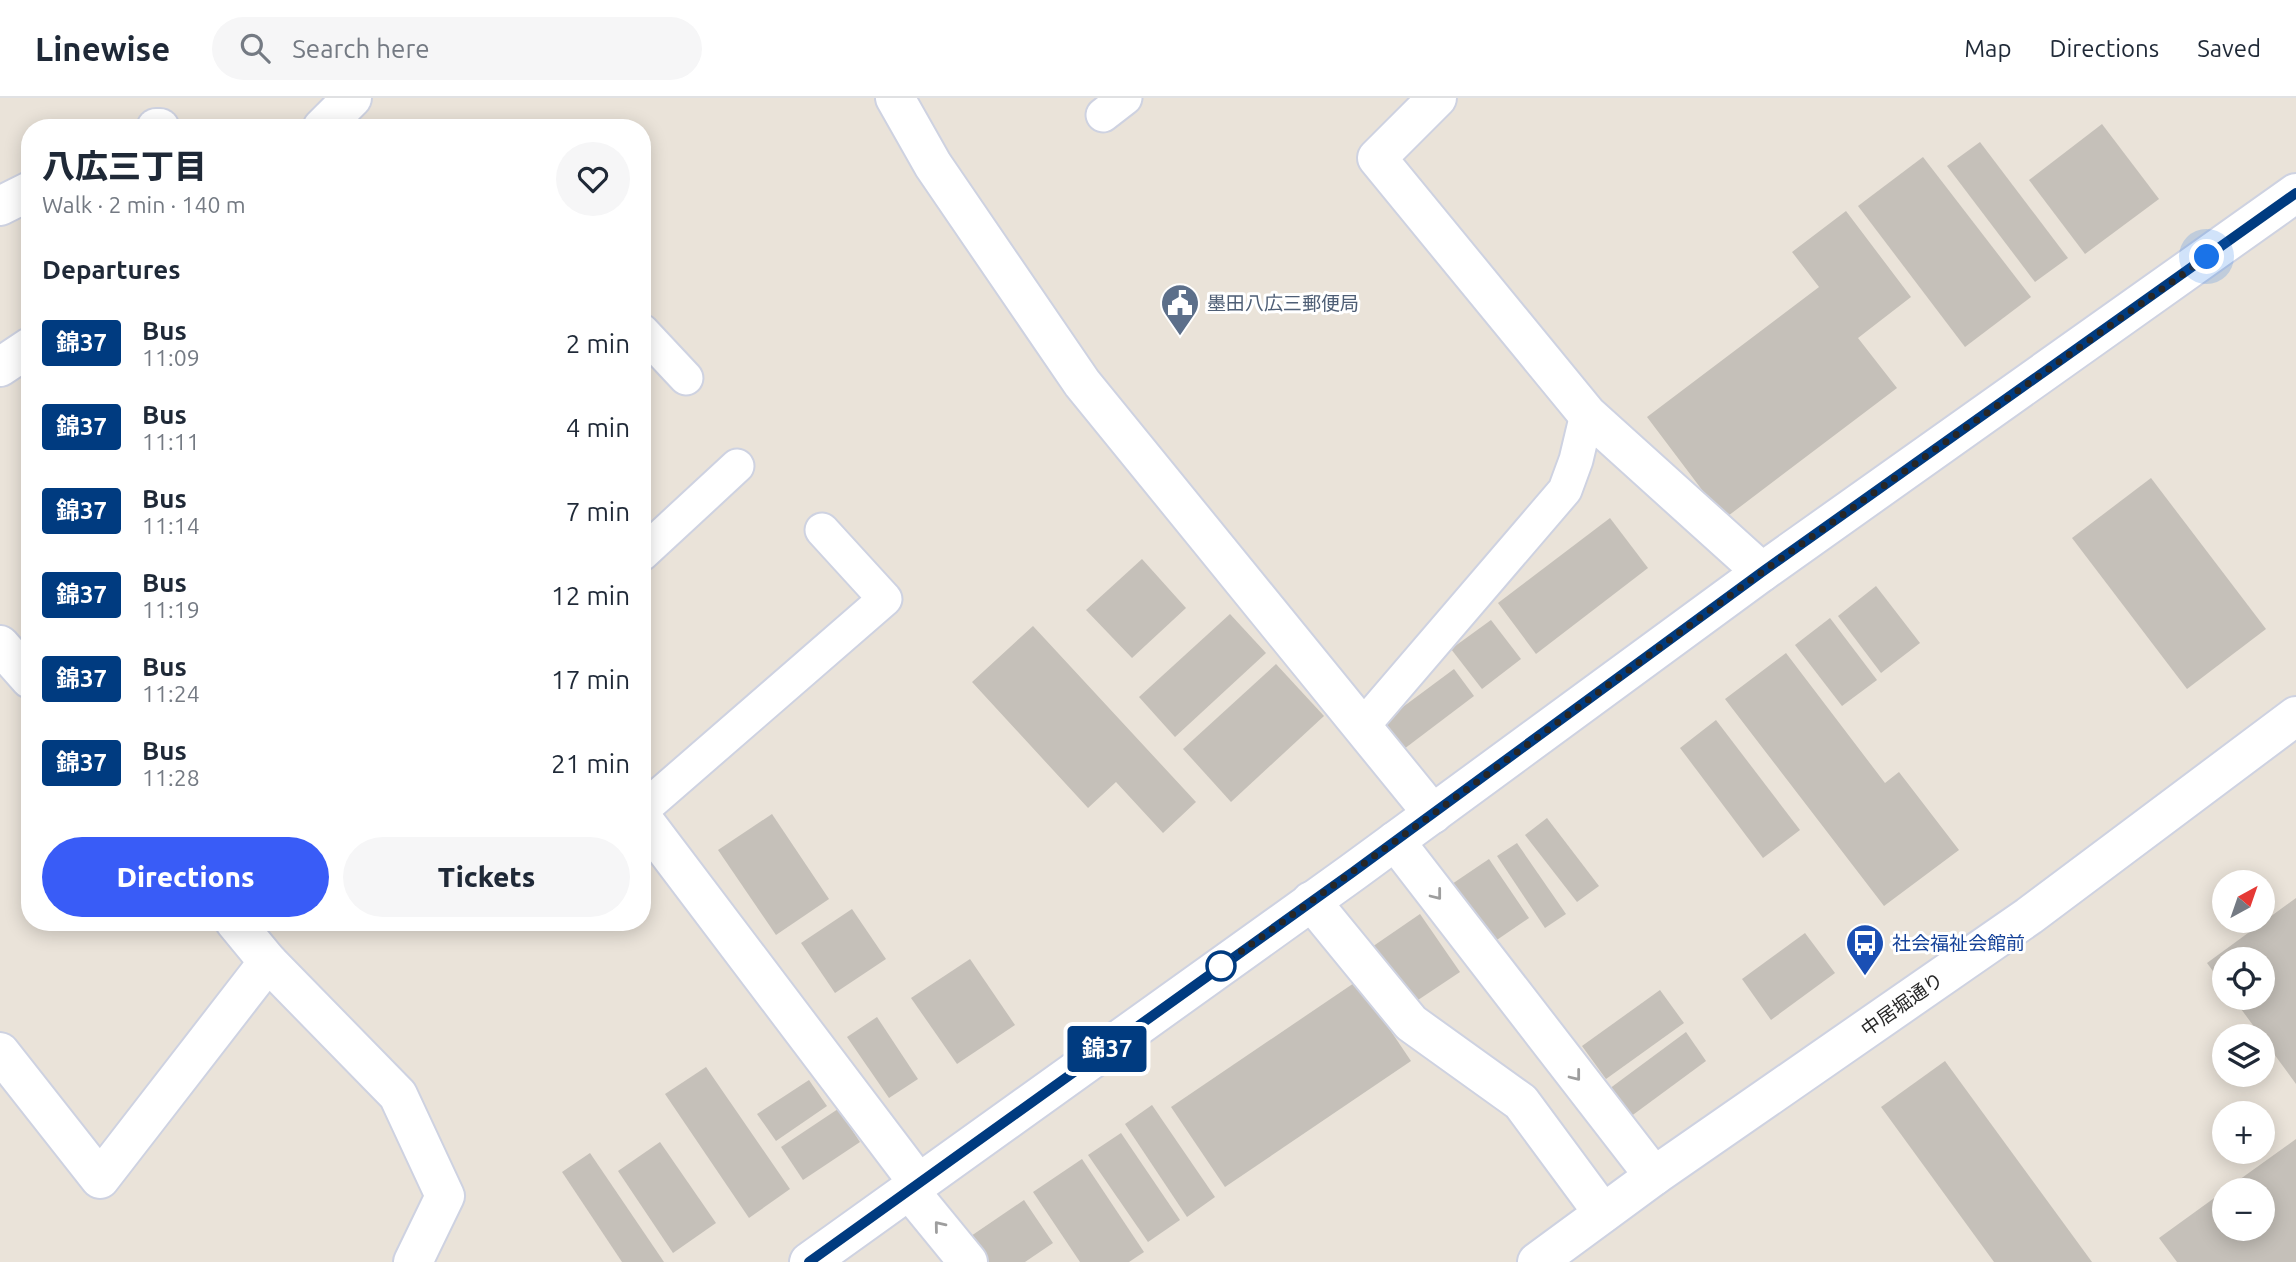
<!DOCTYPE html>
<meta charset="utf-8">
<style>
body{margin:0;font-family:Ubuntu,"Noto Sans JP",sans-serif;background:#f6f6f7;color:#1f2937;height:100vh;display:flex;flex-direction:column;font-size:26px;white-space:nowrap}
*{box-sizing:border-box;margin:0}
p{font-size:23px;color:#747a83}
.icon{flex:none;width:38px;height:38px;fill:none;stroke:currentColor;stroke-width:2;stroke-linecap:round;stroke-linejoin:round}
.map{position:relative;flex:1;overflow:hidden}
.side{position:absolute;left:21px;top:21px;width:630px;height:812px;display:flex;flex-direction:column;background:#fff;border-radius:28px;box-shadow:0 4px 18px #0003}
.side>*{flex:none}
.badge{padding:0 14px;border-radius:5px;font-size:24px;line-height:46px}
.needle{width:46px;rotate:40deg}
.fabs{position:absolute;left:2212px;top:772px;display:grid;gap:14px}
.fabs a{display:grid;place-items:center;width:63px;height:63px;border-radius:50%;background:#fff;box-shadow:0 4px 18px #0003;font-size:35px}
.you{position:absolute;width:35px;height:35px;margin:-18px;border:5px solid #fff;border-radius:50%;background:#1a73e8;box-shadow:0 0 0 10px #1a73e833}
.map>.badge{position:absolute;translate:-50% -50%;box-shadow:0 0 0 4px #fff}
h2{padding:0 21px;font-size:26px;line-height:63px}
.round{display:grid;place-items:center;flex:none;width:74px;height:74px;border-radius:37px;background:#f6f6f7}
.overview{display:flex;align-items:center;justify-content:space-between;height:119px;padding:0 21px}
h1{font-size:33px;font-weight:800;line-height:52px}
.button{display:flex;gap:14px;margin-top:auto;padding:14px 21px}
.button a{flex:1;height:80px;border-radius:42px;background:#395cf7;color:#fff;font-size:28px;font-weight:800;line-height:80px;text-align:center}
.button a+a{background:#f6f6f7;color:#1f2937}
ul{padding:0;list-style:none}
li{display:flex;align-items:center;gap:21px;height:84px;padding:0 21px}
li div{flex:1}
li b{display:block;font-size:26px}
li em{font-style:normal}
li .badge{min-width:77px;font-weight:700;text-align:center}
header{display:flex;align-items:center;gap:42px;box-sizing:border-box;height:98px;padding:0 35px;background:#fff;border-bottom:2px solid #e0e1e3}
header strong{font-size:33px}
nav{display:flex;gap:38px;margin-inline-start:auto;font-size:24px}
.search{width:490px;height:63px;background:#f6f6f7;display:flex;align-items:center;gap:18px;box-sizing:border-box;padding:0 24px;border-radius:38px;color:#747a83;font-size:26px}
.map>svg:first-child{display:block}
</style>
<header>
<strong>Linewise</strong>
<div class="search"><svg class="icon" aria-label="search" viewBox="0 0 24 24"><circle cx="10" cy="10" r="6"/><path d="M15 15l6 6"/></svg>Search here</div>
<nav><a>Map</a><a>Directions</a><a>Saved</a></nav>
</header>
<div class="map">
<svg width="2296" height="1164" viewBox="0 0 2296 1164">
<rect width="100%" height="100%" fill="#eae3d9"/>
<g fill="#c5c0b9">
<path d="M2102 26 2159 101 2085 156 2029 82Z"/>
<path d="M1980 44 2068 160 2035 184 1947 68Z"/>
<path d="M1923 59 2031 199 1965 249 1858 108Z"/>
<path d="M1846 113 1911 199 1858 240 1897 290 1724 421 1647 319 1819 189 1792 154Z"/>
<path d="M2151 380 2266 531 2187 591 2072 440Z"/>
<path d="M1610 420 1648 470 1536 556 1498 505Z"/>
<path d="M1142 461 1186 510 1132 560 1086 512Z"/>
<path d="M1876 488 1920 545 1881 575 1838 518Z"/>
<path d="M1230 516 1266 555 1175 639 1139 599Z"/>
<path d="M1830 520 1877 582 1842 608 1795 547Z"/>
<path d="M1491 522 1521 561 1482 591 1451 551Z"/>
<path d="M1033 528 1196 704 1163 735 1116 684 1088 710 972 584Z"/>
<path d="M1786 555 1885 685 1899 674 1959 752 1884 808 1725 601Z"/>
<path d="M1276 566 1324 618 1231 704 1183 651Z"/>
<path d="M1454 571 1474 598 1404 651 1384 623Z"/>
<path d="M1716 622 1800 732 1763 760 1680 650Z"/>
<path d="M772 716 829 801 776 837 718 752Z"/>
<path d="M1547 720 1599 788 1577 804 1525 737Z"/>
<path d="M1517 745 1566 816 1545 830 1497 758Z"/>
<path d="M1489 761 1529 820 1488 848 1449 788Z"/>
<path d="M2296 800V986L2233 900H2263V861H2224V888L2207 865Z"/>
<path d="M852 811 886 861 835 895 801 845Z"/>
<path d="M1420 816 1460 874 1409 908 1369 851Z"/>
<path d="M1805 835 1835 875 1771 922 1742 881Z"/>
<path d="M970 861 1015 927 957 966 911 900Z"/>
<path d="M1357 883 1411 963 1225 1089 1171 1009Z"/>
<path d="M1660 892 1684 925 1606 981 1582 948Z"/>
<path d="M877 919 918 981 889 1000 847 939Z"/>
<path d="M1686 934 1706 963 1630 1019 1609 991Z"/>
<path d="M1945 963 2092 1164H1994L1881 1009Z"/>
<path d="M706 969 790 1091 749 1120 665 996Z"/>
<path d="M809 982 827 1008 776 1043 757 1016Z"/>
<path d="M1152 1007 1215 1099 1187 1119 1125 1026Z"/>
<path d="M838 1011 860 1044 803 1082 781 1049Z"/>
<path d="M1121 1035 1180 1122 1148 1144 1088 1057Z"/>
<path d="M2296 1041V1164H2177L2159 1140 2224 1093V1130H2263V1092H2225Z"/>
<path d="M660 1044 716 1125 673 1155 618 1073Z"/>
<path d="M590 1055 664 1164H622L562 1074Z"/>
<path d="M1082 1061 1144 1154 1129 1164H1080L1033 1094Z"/>
<path d="M1024 1102 1053 1145 1025 1164H989L971 1138Z"/>
</g>
<g fill="none" stroke-linecap="round" stroke-linejoin="round">
<defs>
<g id="lane">
<path d="M1103 17 1125 0"/>
<path d="M642 233 686 280"/>
<path d="M642 456 737 368"/>
<path d="M1361 630 1565 392 1576 362 1587 316"/>
<path d="M642 712 885 501 822 432"/>
</g>
<g id="street">
<path d="M895 0 933 67 1082 285 1433 716"/>
<path d="M1437 0 1377 60 1587 316 1762 474"/>
<path d="M156 30H160"/>
<path d="M322 30 352 0"/>
<path d="M0 108 30 93"/>
<path d="M0 269 30 249"/>
<path d="M0 547 30 581"/>
<path d="M642 720 919 1086"/>
<path d="M1395 743 1654 1078"/>
<path d="M1311 803 1411 925 1521 1004 1603 1115"/>
<path d="M235 824 268 864 398 997 445 1098 413 1164"/>
<path d="M0 954 100 1081 268 864"/>
<path d="M909 1092 968 1164"/>
</g>
<g id="secondary">
<path d="M809 1164 1353 774 1762 474 2296 95"/>
<path d="M1537 1164 1654 1078 2029 818 2296 618"/>
</g>
</defs>
<use href="#lane" stroke="#ced2e1" stroke-width="37"/>
<use href="#street" stroke="#ced2e1" stroke-width="42"/>
<use href="#secondary" stroke="#ced2e1" stroke-width="42"/>
<use href="#lane" stroke="#fff" stroke-width="33"/>
<use href="#street" stroke="#fff" stroke-width="38"/>
<use href="#secondary" stroke="#fff" stroke-width="38"/>
</g>
<defs><path id="oneway-chevron" d="M-2-3.5L2.5 0L-2 3.5" fill="none" stroke-width="1.6" stroke-linecap="round" stroke-linejoin="round" transform="scale(1.75)"/></defs>
<g stroke="#9e9e9e">
<use href="#oneway-chevron" transform="translate(1437 797) rotate(52)"/>
<use href="#oneway-chevron" transform="translate(1576 978) rotate(52)"/>
<use href="#oneway-chevron" transform="translate(939 1128) rotate(-129)"/>
</g>
<g fill="none" stroke-linecap="round" stroke-linejoin="round">
<defs>
<path id="line" d="M809 1164 1353 774 1762 474 2296 95"/>
</defs>
<use href="#line" stroke="#fff" stroke-width="16"/>
<use href="#line" stroke="#003b80" stroke-width="10"/>
<path stroke="#272727" stroke-width="7" stroke-dasharray="0 12.6" d="M1221 868 1433 716 1762 474 2207 159"/>
</g>
<defs>
<symbol id="civic-pin" viewBox="-11 -11 22 30"><path d="M0 17L-7.5 6A9.5 9.5 0 1 1 7.5 6Z" fill="#5c6f8a" stroke="#fff"/><path d="M-.6-6.5H3V-4.5H.6V-3L4-1V1h2V6H-6V1h2V-1L-.6-3ZM-1.2 2.5V6h2.4V2.5Z" fill="#fff"/></symbol>
<symbol id="bus-pin" viewBox="-11 -11 22 30"><path d="M0 17L-7.5 6A9.5 9.5 0 1 1 7.5 6Z" fill="#1a4fb4" stroke="#fff"/><path d="M-5-6H5V4H4V6H2V4H-2V6H-4V4H-5ZM-3.5-4V0h7V-4ZM-3.5 1.2v1.5H-2V1.2ZM2 1.2v1.5H3.5V1.2Z" fill="#fff"/></symbol>
</defs>
<g fill-rule="evenodd">
<use href="#civic-pin" x="1158" y="183" width="44" height="60"/>
<use href="#bus-pin" x="1843" y="823" width="44" height="60"/>
</g>
<circle fill="#fff" stroke="#003b80" stroke-width="3.5" cx="1221" cy="868" r="14"/>
<g text-anchor="middle" dominant-baseline="central" stroke-width="6" stroke-linejoin="round" paint-order="stroke">
<g font-size="19" fill="#4e5e75" stroke="#fff" text-anchor="start">
<text x="1207" y="205">墨田八広三郵便局</text>
</g>
<g font-size="19" fill="#164399" stroke="#fff" text-anchor="start">
<text x="1892" y="845">社会福祉会館前</text>
</g>
<g font-size="19" fill="#272727" stroke="#fff">
<text transform="translate(1902 906) rotate(-35)">中居堀通り</text>
</g>
</g>
</svg>
<div class="fabs">
<a><svg class="needle" viewBox="-14 -14 28 28"><path d="M0-13l5 13h-10z" fill="#e53935"/><path d="M0 13l5-13h-10z" fill="#747a83"/></svg></a>
<a><svg class="icon" aria-label="locate" viewBox="0 0 24 24"><circle cx="12" cy="12" r="6"/><path d="M12 2v4M12 18v4M2 12h4M18 12h4"/></svg></a>
<a><svg class="icon" aria-label="layers" viewBox="0 0 24 24"><path d="M12 4l9 5-9 5-9-5zM3 14l9 5 9-5"/></svg></a>
<a>+</a>
<a>−</a>
</div>
<div class="you" style="left:2207px;top:159px"></div>
<b class="badge" style="left:1107px;top:951px;background:#003b80;color:#fff">錦37</b>
<section class="side">
<div class="overview"><div><h1>八広三丁目</h1><p>Walk · 2 min · 140 m</p></div><a class="round"><svg class="icon" aria-label="heart" viewBox="0 0 24 24"><path d="M12 20l-8-8c-3-5 5-10 8-4 3-6 11-1 8 4z"/></svg></a></div>
<h2>Departures</h2>
<ul>
<li><span class="badge" style="background:#003b80;color:#fff">錦37</span><div><b>Bus</b><p>11:09</p></div><em>2 min</em></li>
<li><span class="badge" style="background:#003b80;color:#fff">錦37</span><div><b>Bus</b><p>11:11</p></div><em>4 min</em></li>
<li><span class="badge" style="background:#003b80;color:#fff">錦37</span><div><b>Bus</b><p>11:14</p></div><em>7 min</em></li>
<li><span class="badge" style="background:#003b80;color:#fff">錦37</span><div><b>Bus</b><p>11:19</p></div><em>12 min</em></li>
<li><span class="badge" style="background:#003b80;color:#fff">錦37</span><div><b>Bus</b><p>11:24</p></div><em>17 min</em></li>
<li><span class="badge" style="background:#003b80;color:#fff">錦37</span><div><b>Bus</b><p>11:28</p></div><em>21 min</em></li>
</ul>
<div class="button"><a>Directions</a><a>Tickets</a></div>
</section>
</div>
